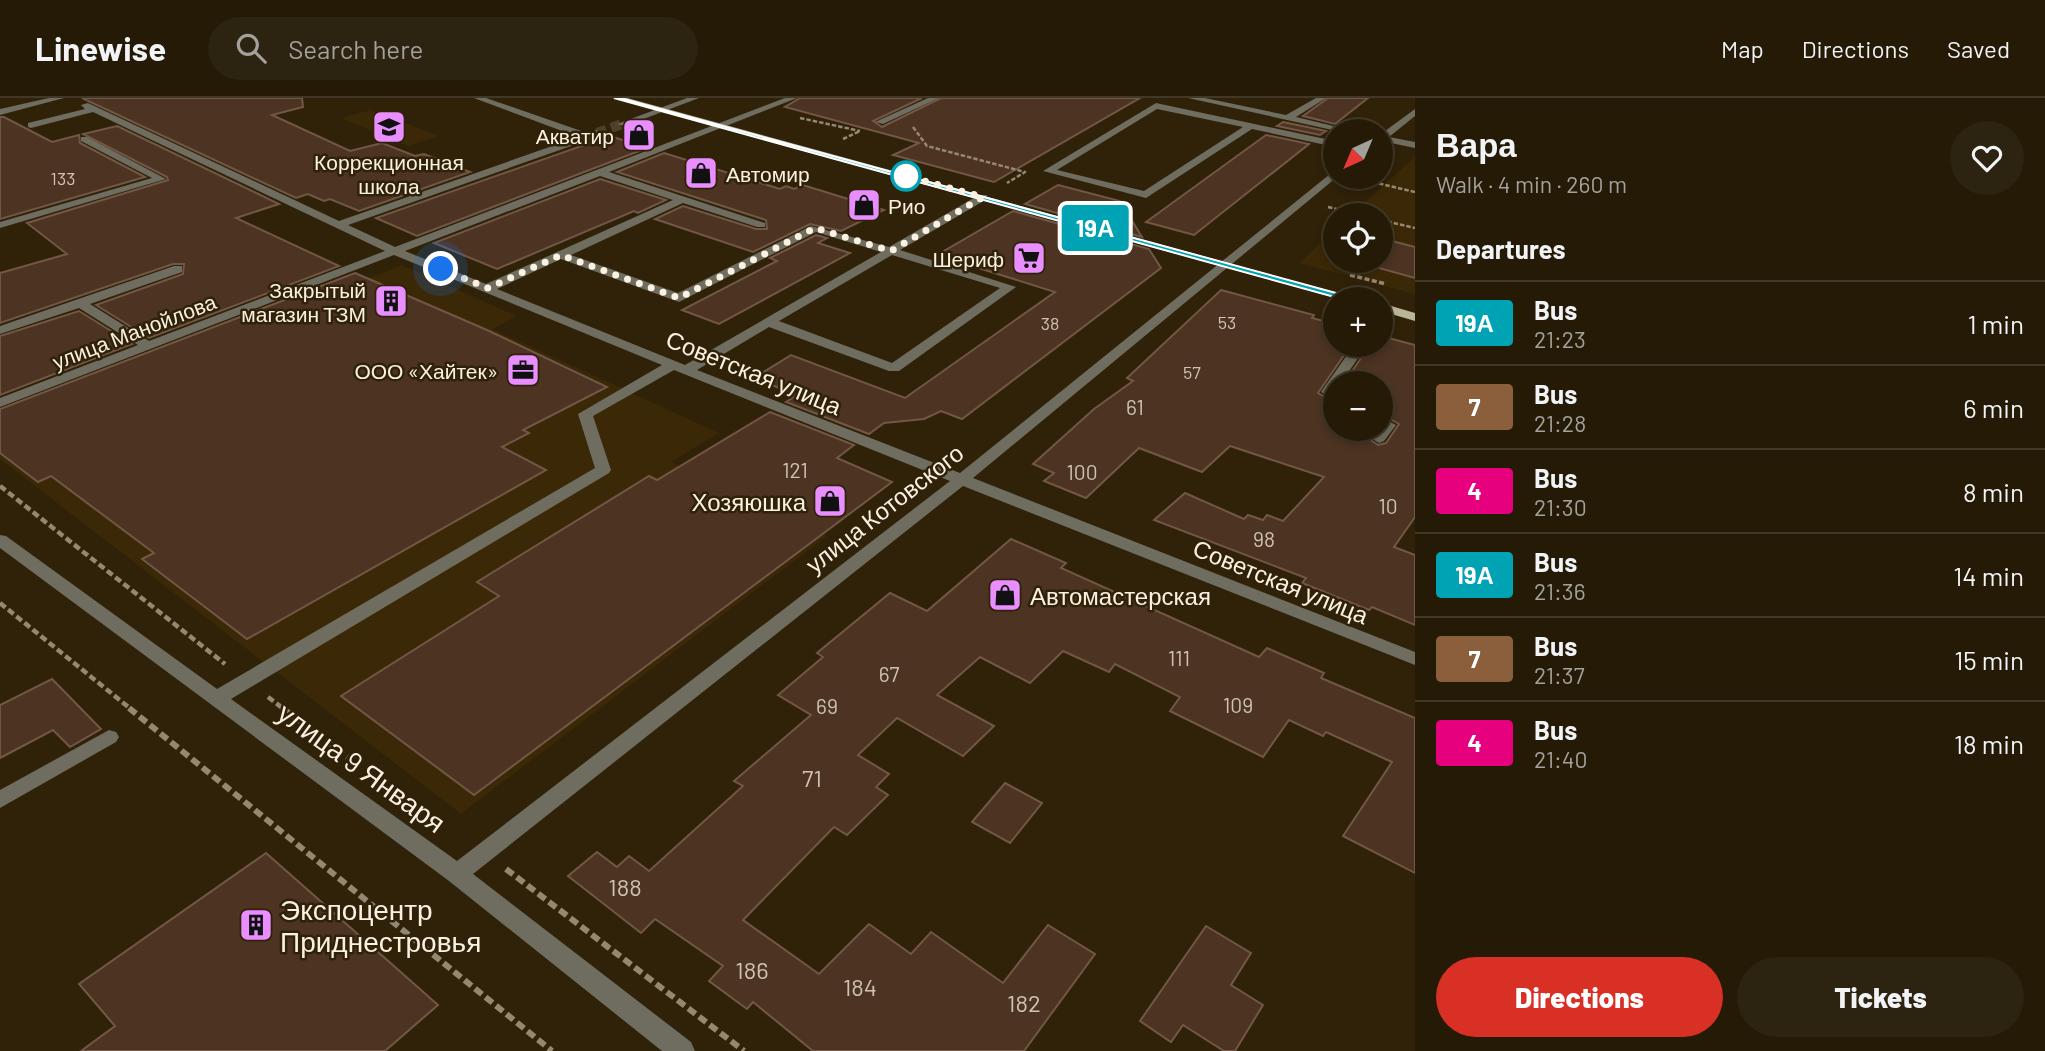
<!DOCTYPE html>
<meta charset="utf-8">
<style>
body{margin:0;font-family:Barlow,sans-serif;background:#2c2310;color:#f1f3f6;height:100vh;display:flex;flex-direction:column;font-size:26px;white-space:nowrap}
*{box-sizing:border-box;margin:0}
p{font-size:23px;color:#a3a19b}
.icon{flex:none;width:38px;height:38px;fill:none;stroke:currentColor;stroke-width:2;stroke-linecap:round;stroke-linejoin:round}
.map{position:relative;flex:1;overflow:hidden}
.sheet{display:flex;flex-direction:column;background:#241a06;width:630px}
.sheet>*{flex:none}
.badge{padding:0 14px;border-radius:5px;font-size:24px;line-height:46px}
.needle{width:46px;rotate:224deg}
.fabs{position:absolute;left:1323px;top:21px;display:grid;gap:14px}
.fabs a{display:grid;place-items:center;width:70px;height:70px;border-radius:50%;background:#241a06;box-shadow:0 4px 10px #0003,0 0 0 2px #413828;font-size:35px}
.you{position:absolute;width:35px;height:35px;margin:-18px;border:5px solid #fff;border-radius:50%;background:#1a73e8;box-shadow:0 0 0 10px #1a73e833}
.map>.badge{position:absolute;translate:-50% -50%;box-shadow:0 0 0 4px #fff}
h2{padding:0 21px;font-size:26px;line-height:63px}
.round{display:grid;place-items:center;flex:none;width:74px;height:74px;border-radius:37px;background:#2c2310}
.headline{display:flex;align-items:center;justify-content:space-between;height:119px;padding:0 21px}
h1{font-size:33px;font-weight:800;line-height:52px}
.cta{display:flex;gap:14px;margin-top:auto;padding:14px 21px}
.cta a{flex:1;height:80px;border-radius:42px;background:#d93025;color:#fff;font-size:28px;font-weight:800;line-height:80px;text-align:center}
.cta a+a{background:#2c2310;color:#f1f3f6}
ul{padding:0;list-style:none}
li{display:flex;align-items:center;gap:21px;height:84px;padding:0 21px;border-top:2px solid #413828}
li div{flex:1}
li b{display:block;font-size:26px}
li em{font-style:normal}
li .badge{min-width:77px;font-weight:700;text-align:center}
header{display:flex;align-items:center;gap:42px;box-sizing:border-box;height:98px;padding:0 35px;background:#241a06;border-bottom:2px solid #413828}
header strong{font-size:33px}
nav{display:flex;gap:38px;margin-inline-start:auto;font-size:24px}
.search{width:490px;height:63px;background:#2c2310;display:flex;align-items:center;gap:18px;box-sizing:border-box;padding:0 24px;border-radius:38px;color:#a3a19b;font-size:26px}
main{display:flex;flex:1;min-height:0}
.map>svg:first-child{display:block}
</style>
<header>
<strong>Linewise</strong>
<div class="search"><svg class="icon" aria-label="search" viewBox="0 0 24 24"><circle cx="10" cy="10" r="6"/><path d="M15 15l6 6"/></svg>Search here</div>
<nav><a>Map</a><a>Directions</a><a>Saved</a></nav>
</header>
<main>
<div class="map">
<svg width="1415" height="953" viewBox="0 0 1415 953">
<rect width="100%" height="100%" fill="#302208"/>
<g fill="#3b2806">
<path d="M371 12 439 38 408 48 341 20Z"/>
<path d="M1415 59V196L1299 165 1335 132V163H1381V117H1351Z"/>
<path d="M402 167 517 218 492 231 719 335 671 364 827 438 461 716 0 361V325Z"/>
</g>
<g fill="#4c3322" stroke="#725746" stroke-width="2">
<path d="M82 0H302L303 9 272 17 350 53 382 45 415 58 424 56 470 74 359 113 330 101 324 103 308 96 296 100Z"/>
<path d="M800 0H922L873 23 882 29 941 0H1140L994 84 893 57 919 45 785 9Z"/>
<path d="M1328 0H1368L1335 26 1303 18Z"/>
<path d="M0 19H4L52 44 79 37 80 45 145 79 0 121Z"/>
<path d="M1283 24 1326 33 1320 37 1277 28Z"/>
<path d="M117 28 279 106 236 120 339 168 149 240 96 207 183 176 184 166H173L0 225V175L67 156 27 125 168 82 167 79 83 36Z"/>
<path d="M1266 37 1309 46 1194 137 1146 124Z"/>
<path d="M610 38 647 50 417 138 376 120Z"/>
<path d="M664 55 780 91 786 88 794 91 803 87 884 112 841 133 810 126 753 154 655 121 683 108 756 131H767L766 122 617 74Z"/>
<path d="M600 81 666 102 638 115 634 113 497 171 434 145Z"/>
<path d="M1058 87 1120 103 1142 139 1025 106Z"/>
<path d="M1013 113 1149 151 1161 170 962 321 941 313 924 321 884 325 869 336 786 304 797 297 754 280 791 257 905 300 1055 194 937 157Z"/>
<path d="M816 137 827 140 818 145 850 155 719 226 682 212 777 163 770 160Z"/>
<path d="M1392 143 1415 149V180L1365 166 1369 163H1381V152Z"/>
<path d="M355 175 487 232 607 289 523 332 529 335 502 349 546 372 247 541 142 461 154 455 51 378 38 384 0 355V311Z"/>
<path d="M1221 192 1314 217 1312 220 1335 226V247H1351L1318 295 1335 305V331H1377L1368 340 1378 347 1386 345 1399 326 1381 316V285H1344L1370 247H1381V238L1415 247V419L1394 449 1415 457V527L1372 509 1369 512 1302 485 1306 480 1154 422 1185 395 1244 421 1248 417 1263 422 1267 417 1283 423 1324 379 1230 348 1202 374 1139 350 1086 400 1044 383 1054 375 1033 366 1094 311 1133 283 1127 280Z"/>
<path d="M79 213 132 246 0 297V238Z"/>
<path d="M770 314 854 347 837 360 892 384 474 697 341 598 499 498 477 484 649 378 657 382Z"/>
<path d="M1011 441 1066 465 1061 470 1259 559 1267 550 1324 575 1321 580 1415 620V775L1343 738 1392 664 1326 634 1323 638 1289 622 1263 659 1170 613 1180 599 1115 566 1109 574 1063 553 1030 585 980 559 937 597 994 628 963 658 897 620 858 657 889 676 876 689 888 697 847 737 834 729 743 822 819 876 869 826 911 856 931 834 1003 885 1048 827 1095 856 1024 953H813L753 904 747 911 709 883 723 868 655 821 641 835 568 778 597 754 617 769 629 758 649 773 743 688 734 683 811 617 778 597 823 559 817 555 890 495 927 513Z"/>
<path d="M52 581 101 631 70 649 53 632 0 660V607Z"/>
<path d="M1005 685 1042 705 1010 745 972 724Z"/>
<path d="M266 755 438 907 385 953H81L115 928 79 886Z"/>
<path d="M1206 828 1251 855 1231 887 1263 907 1235 953H1224L1183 927 1171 944 1140 923Z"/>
</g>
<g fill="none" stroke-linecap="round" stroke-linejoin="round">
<path stroke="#4e4129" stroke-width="10" stroke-dasharray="10 5" stroke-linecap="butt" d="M597 35 622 26"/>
<g stroke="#948873" stroke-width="2.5" stroke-dasharray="4.5 2" stroke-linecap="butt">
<path d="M800 20 860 33"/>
<path d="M913 29 927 48 1025 74 1007 85"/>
<path d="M843 41 860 33"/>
<path d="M1360 81 1415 94"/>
<path d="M1349 90 1362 79"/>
<path d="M1328 109 1362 117"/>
<path d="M1381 122 1415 130"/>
</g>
<path stroke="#948873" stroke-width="3.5" stroke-dasharray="5 2.5" stroke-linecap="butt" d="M1350 177 1386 186"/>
<g stroke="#948873" stroke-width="4.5" stroke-dasharray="7 3.5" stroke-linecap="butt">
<path d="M0 388 225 566"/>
<path d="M0 505 132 612"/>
<path d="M268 599 285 612"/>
</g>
<g stroke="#948873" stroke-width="6" stroke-dasharray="9 4.5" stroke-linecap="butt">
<path d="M129 610 552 953"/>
<path d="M282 610 347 659"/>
<path d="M506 771 744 953"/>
</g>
<g fill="#6e6d5f" fill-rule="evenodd">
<path d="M49 0H64L0 17V11Z"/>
<path d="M474 0H486L587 35 597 32 602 35 591 41 348 127 395 149 785 0H797L609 74 765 125V129H757L683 105 571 157 678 195 811 128 889 149 979 97H987V101L900 152 1016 189 899 273H889L769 229 697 272 960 375 1335 72 1337 79 973 380 1415 554V567L963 388 473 776 691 944 695 953H662L449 783 0 450V437L6 438 217 591 595 370 578 316 662 267 394 157 0 309V300L138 247 79 210 0 236V228L174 168H182V174L90 206 149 243 385 153 93 14 31 30 28 29V25L85 11 81 7 88 5 339 123 578 39ZM600 78 673 102 486 186 405 153ZM816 134 881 154 685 267 497 191 561 161 679 204ZM892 157 1000 190 892 265 779 223ZM674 272 950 383 457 763 231 601 609 375 611 372 593 318Z"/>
<path d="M687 0H699L625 28 617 26Z"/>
<path d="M928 0H939L883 26 875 24Z"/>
<path d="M1188 0H1205L1286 17 1316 0H1326L1296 19 1354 33H1337Z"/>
<path d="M1156 5 1335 43V49L1252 31 1146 100 1043 73ZM1157 11 1243 29 1144 93 1057 72Z"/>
<path d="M1415 11V18L1389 39 1415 44V50L1381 43V36Z"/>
<path d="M81 39H87L166 81 0 130V124L152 80 81 43Z"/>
<path d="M1354 247H1367L1341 285H1335V302L1321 294Z"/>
<path d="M1381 319 1396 327 1384 343 1379 345 1371 340 1381 331Z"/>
<path d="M109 632 116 634 119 639 116 644 0 710V692Z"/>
</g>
<g fill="#b8b599" fill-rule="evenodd">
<path d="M613 0H627L1359 201H1340Z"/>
<path d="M1381 205 1415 215V223L1381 213Z"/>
</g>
</g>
<path fill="#00a3b4" stroke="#fff" stroke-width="2" d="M614 0H620L1358 201 1349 203Z"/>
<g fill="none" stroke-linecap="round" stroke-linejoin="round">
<path stroke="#fbf1e2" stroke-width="7" stroke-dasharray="0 12.6" d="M441 171 488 190 561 157 679 200 815 130 891 153 983 99 906 78"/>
</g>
<defs>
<symbol id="school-square" viewBox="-11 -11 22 22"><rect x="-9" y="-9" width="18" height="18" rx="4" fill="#e88eff" stroke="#302208"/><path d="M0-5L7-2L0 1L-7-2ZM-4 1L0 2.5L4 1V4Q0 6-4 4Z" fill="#111"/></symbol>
<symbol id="shop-square" viewBox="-11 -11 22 22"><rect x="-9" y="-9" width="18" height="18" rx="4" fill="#e88eff" stroke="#302208"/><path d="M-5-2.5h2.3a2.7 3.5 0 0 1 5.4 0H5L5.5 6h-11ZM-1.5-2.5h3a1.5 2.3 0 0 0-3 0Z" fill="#111"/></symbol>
<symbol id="supermarket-square" viewBox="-11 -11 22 22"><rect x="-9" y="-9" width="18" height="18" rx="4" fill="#e88eff" stroke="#302208"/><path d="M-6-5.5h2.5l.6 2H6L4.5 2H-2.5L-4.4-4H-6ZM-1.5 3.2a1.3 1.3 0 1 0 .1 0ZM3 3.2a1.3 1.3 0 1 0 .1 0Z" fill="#111"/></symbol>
<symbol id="building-square" viewBox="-11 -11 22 22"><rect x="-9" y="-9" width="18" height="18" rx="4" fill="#e88eff" stroke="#302208"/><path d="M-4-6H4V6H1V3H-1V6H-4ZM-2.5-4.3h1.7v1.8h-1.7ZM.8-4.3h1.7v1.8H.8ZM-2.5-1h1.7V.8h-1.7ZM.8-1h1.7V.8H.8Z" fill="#111"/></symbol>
<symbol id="office-square" viewBox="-11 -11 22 22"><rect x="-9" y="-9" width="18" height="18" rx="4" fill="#e88eff" stroke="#302208"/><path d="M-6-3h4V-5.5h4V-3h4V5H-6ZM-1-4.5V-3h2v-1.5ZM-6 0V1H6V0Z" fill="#111"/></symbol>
</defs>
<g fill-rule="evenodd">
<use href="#school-square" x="370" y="10" width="38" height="38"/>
<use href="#shop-square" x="620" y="18" width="38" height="38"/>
<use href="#shop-square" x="682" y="56" width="38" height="38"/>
<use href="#shop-square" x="845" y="88" width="38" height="38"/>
<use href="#supermarket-square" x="1010" y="141" width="38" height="38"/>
<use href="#building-square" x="372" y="184" width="38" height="38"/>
<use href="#office-square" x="504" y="253" width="38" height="38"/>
<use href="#shop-square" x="811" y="384" width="38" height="38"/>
<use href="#shop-square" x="986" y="478" width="38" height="38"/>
<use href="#building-square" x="237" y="808" width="38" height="38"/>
</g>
<circle fill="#fff" stroke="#00a3b4" stroke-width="3.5" cx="906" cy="78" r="14"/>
<g text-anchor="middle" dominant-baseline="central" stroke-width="5" stroke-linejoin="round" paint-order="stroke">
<g font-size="18" fill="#cfc2b2">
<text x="63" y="80">133</text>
<text x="1227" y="224">53</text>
<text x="1050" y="225">38</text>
<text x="1192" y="274">57</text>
</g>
<g font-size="21" fill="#fbf1e2" stroke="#302208" text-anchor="end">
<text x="614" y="37">Акватир</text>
<text x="389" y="63" text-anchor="middle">Коррекционная<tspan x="389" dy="24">школа</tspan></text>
<text x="726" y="75" text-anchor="start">Автомир</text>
<text x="888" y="107" text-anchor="start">Рио</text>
<text x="1004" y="160">Шериф</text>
<text x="366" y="191">Закрытый<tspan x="366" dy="24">магазин ТЗМ</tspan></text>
<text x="498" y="272">ООО «Хайтек»</text>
</g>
<g font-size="21" fill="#fbf1e2" stroke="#302208">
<text transform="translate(134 233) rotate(-21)">улица Манойлова</text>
</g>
<g font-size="21" fill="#cfc2b2">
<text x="1135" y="308">61</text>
<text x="795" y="371">121</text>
<text x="1082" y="373">100</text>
<text x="1388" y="407">10</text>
<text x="1264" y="440">98</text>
<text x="1179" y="559">111</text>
<text x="889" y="575">67</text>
<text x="1238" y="606">109</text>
<text x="827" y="607">69</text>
</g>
<g font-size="24" fill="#fbf1e2" stroke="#302208">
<text transform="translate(754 274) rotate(22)">Советская улица</text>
<text transform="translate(884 410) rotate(-38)">улица Котовского</text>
<text transform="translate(1281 483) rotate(22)">Советская улица</text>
</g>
<g font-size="24" fill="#fbf1e2" stroke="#302208" text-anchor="end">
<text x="806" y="403">Хозяюшка</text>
<text x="1030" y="497" text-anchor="start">Автомастерская</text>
</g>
<g font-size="24" fill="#cfc2b2">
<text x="812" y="679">71</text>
<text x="625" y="788">188</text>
<text x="752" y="871">186</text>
<text x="860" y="888">184</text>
<text x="1024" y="904">182</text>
</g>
<g font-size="28" fill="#fbf1e2" stroke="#302208">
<text transform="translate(362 669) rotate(36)">улица 9 Января</text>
</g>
<g font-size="28" fill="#fbf1e2" stroke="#302208" text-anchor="start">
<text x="280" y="811">Экспоцентр<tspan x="280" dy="32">Приднестровья</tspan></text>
</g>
</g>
</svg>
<div class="fabs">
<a><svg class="needle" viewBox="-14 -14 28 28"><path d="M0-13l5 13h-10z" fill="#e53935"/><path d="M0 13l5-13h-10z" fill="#a3a19b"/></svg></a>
<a><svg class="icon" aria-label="locate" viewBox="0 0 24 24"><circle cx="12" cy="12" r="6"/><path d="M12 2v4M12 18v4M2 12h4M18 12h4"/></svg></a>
<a>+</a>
<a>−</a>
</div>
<div class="you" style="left:441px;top:171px"></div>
<b class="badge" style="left:1095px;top:130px;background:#00a3b4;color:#fff">19А</b>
</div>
<section class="sheet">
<div class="headline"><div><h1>Вара</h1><p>Walk · 4 min · 260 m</p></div><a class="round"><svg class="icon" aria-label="heart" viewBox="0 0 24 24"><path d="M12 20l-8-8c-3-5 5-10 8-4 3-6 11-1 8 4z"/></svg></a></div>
<h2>Departures</h2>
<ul>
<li><span class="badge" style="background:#00a3b4;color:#fff">19А</span><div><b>Bus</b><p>21:23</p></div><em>1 min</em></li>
<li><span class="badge" style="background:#8b5e3c;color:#fff">7</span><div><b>Bus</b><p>21:28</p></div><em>6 min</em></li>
<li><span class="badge" style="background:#e6007e;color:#fff">4</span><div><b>Bus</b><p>21:30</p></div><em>8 min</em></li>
<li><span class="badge" style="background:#00a3b4;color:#fff">19А</span><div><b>Bus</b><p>21:36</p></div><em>14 min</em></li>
<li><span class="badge" style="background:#8b5e3c;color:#fff">7</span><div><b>Bus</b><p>21:37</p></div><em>15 min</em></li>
<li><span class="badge" style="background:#e6007e;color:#fff">4</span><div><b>Bus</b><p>21:40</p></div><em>18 min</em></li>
</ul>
<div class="cta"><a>Directions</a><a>Tickets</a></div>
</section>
</main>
